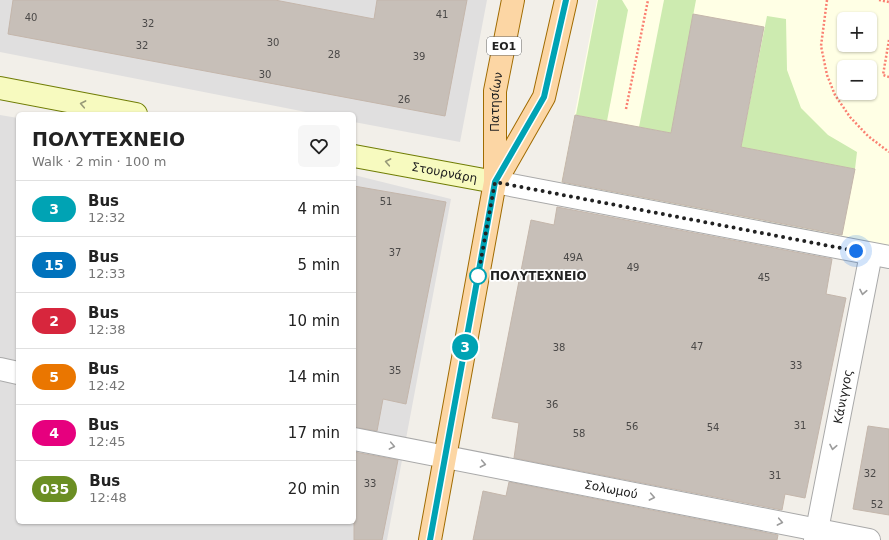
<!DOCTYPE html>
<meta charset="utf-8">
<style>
body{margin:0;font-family:"DejaVu Sans",sans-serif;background:#f6f6f6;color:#222;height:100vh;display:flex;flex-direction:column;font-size:15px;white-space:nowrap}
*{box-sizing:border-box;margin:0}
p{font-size:13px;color:#767676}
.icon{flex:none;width:22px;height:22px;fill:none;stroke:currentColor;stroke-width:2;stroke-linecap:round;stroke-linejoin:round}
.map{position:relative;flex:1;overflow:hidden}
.drawer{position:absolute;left:16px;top:112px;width:340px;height:412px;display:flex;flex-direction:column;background:#fff;border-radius:6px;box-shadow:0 1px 3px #0004}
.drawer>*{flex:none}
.badge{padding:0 8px;border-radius:13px;font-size:14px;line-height:26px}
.controls{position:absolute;left:837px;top:12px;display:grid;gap:8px}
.controls a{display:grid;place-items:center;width:40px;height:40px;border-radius:6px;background:#fff;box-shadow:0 1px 3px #0004;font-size:20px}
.you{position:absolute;width:20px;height:20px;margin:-10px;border:3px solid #fff;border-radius:50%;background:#1a73e8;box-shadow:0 0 0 6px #1a73e833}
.map>.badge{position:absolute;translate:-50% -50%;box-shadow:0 0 0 2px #fff}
.round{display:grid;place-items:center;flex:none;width:42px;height:42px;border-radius:6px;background:#f6f6f6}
.overview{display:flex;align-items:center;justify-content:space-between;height:68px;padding:0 16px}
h1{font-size:19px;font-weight:600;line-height:30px}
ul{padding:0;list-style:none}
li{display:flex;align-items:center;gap:12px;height:56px;padding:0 16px;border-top:1px solid #e0e0e0}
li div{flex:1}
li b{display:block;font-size:15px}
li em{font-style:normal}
li .badge{min-width:44px;font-weight:700;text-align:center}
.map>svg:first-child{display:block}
</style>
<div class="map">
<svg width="889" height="540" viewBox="0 0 889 540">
<rect width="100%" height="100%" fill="#f2efe9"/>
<g fill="#e0dfdf">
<path d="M0 0H487L460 142 354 122V114H316L0 52Z"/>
<path d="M0 115 18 118V522H354V175L451 199 387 540H0Z"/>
</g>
<path fill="#ffffe5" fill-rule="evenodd" d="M597 0H889V247L561 184ZM844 19H870V45H844ZM844 67H870V93H844Z"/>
<g fill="#cdebb0">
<path d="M598 0H622L628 10 607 121 576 115Z"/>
<path d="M664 0H696L671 133 639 127Z"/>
<path d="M767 16 786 19 787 70 801 108 828 135 857 152 855 169 741 147Z"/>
</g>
<g fill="#c7bfb8" stroke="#c4b6ab">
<path d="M13 0H275L374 19 377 0H467L445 116 8 34Z"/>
<path d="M693 14 764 27 741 147 855 169 842 235 562 182 575 115 671 133Z"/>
<path d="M354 186 446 202 406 404 383 399 377 431 354 427Z"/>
<path d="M557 207 832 259 826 294 846 298 805 498 785 494 782 510 514 458 519 423 492 418 531 220 554 225Z"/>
<path d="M868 426 889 429V515L853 509Z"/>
<path d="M354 452 398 460 382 540H354Z"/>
<path d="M509 482 778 535 777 540H473L483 491 506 496Z"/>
</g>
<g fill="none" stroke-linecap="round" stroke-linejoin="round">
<defs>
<g id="minor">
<path d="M0 369 18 373"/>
<path id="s1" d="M354 439 869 540"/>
<path id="s2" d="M815 540 871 254"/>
</g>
<path id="tertiary" d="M495 182 889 257"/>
<g id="secondary">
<path d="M0 88 136 114"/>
<path id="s3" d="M354 156 495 182"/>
</g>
<g id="primary">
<path d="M496 181 544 97 566 0"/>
<path id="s4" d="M430 540 495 182V91L513 0"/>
</g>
</defs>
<use href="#minor" stroke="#a9a9a9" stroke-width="24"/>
<use href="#tertiary" stroke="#a9a9a9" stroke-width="24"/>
<use href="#secondary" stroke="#707d05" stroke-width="24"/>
<use href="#primary" stroke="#a06b00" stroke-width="24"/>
<g stroke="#fa8072" stroke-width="2.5" stroke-dasharray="2 2" stroke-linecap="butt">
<path d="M827 0 821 46 827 75 835 95 850 117 868 136 889 152"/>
<path d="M879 0 889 2"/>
<path d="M889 40 883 75 889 77"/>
<path d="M626 109 648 0"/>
</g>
<use href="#minor" stroke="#fff" stroke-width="22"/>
<use href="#tertiary" stroke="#fff" stroke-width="22"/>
<use href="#secondary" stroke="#f7fabf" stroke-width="22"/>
<use href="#primary" stroke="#fcd6a4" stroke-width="22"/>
</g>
<defs><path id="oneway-chevron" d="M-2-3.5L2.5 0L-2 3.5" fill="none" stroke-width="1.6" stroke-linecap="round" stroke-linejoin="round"/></defs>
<g stroke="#979978">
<use href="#oneway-chevron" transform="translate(83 104) rotate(-169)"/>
<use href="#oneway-chevron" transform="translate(388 162) rotate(-169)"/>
</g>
<g stroke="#9c9c9c">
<use href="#oneway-chevron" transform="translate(863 292) rotate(101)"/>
<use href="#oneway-chevron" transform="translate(392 446) rotate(11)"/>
<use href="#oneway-chevron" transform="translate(833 447) rotate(101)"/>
<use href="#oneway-chevron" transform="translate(483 464) rotate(11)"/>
<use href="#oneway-chevron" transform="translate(652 497) rotate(11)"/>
<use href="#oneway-chevron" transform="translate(780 522) rotate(11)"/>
</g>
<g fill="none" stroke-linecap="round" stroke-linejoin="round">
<defs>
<path id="line" d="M430 540 495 182 544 97 566 0"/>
</defs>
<use href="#line" stroke="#fff" stroke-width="9"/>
<use href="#line" stroke="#00a3b4" stroke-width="6"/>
<path stroke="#222" stroke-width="4" stroke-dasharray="0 7.2" d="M478 276 495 182 856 251"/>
</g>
<circle fill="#fff" stroke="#00a3b4" stroke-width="2" cx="478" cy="276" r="8"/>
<g text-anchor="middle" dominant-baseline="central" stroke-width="3.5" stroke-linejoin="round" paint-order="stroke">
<g font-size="10" fill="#4b4948">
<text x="442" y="14">41</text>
<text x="31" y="17">40</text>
<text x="148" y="23">32</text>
<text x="273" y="42">30</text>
<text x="142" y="45">32</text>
<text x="334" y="54">28</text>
<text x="419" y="56">39</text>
<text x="265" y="74">30</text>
<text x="404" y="99">26</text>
<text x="386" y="201">51</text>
<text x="395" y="252">37</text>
<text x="573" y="257">49A</text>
<text x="633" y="267">49</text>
<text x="764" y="277">45</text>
<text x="697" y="346">47</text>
<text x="559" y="347">38</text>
<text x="796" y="365">33</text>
<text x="395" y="370">35</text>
<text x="552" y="404">36</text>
<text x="800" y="425">31</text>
<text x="632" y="426">56</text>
<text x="713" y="427">54</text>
<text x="579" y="433">58</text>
<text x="870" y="473">32</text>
<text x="775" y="475">31</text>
<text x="370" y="483">33</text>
<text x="877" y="504">52</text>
</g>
<rect fill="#fff" stroke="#646464" stroke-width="1" x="487" y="37" width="34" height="18" rx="3"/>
<g font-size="11" font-weight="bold" fill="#222">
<text x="504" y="46">ΕΟ1</text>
</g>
<g font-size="12" fill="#222" stroke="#fff">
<text stroke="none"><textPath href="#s4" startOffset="444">Πατησίων</textPath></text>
<text stroke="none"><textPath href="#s3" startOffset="92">Στουρνάρη</textPath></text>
<text stroke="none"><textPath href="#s2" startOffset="146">Κάνιγγος</textPath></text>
<text stroke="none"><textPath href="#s1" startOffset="262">Σολωμού</textPath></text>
</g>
<g font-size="12" font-weight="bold" fill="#222" stroke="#fff" text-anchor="start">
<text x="490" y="276">ΠΟΛΥΤΕΧΝΕΙΟ</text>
</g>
</g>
</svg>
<div class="controls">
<a>+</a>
<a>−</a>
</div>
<div class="you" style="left:856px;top:251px"></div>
<b class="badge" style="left:465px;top:347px;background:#00a3b4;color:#fff">3</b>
<section class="drawer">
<div class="overview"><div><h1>ΠΟΛΥΤΕΧΝΕΙΟ</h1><p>Walk · 2 min · 100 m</p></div><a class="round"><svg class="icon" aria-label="heart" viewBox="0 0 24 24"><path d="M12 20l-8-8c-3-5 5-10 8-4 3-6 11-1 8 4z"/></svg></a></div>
<ul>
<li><span class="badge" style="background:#00a3b4;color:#fff">3</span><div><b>Bus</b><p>12:32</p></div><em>4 min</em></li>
<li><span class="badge" style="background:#0072bc;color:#fff">15</span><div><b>Bus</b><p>12:33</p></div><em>5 min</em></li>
<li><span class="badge" style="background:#d7263d;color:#fff">2</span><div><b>Bus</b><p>12:38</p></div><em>10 min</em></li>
<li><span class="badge" style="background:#ea7600;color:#fff">5</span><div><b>Bus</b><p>12:42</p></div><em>14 min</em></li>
<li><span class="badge" style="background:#e6007e;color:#fff">4</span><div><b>Bus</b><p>12:45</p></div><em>17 min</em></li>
<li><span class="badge" style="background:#6b8e23;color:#fff">035</span><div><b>Bus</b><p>12:48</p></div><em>20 min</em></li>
</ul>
</section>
</div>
